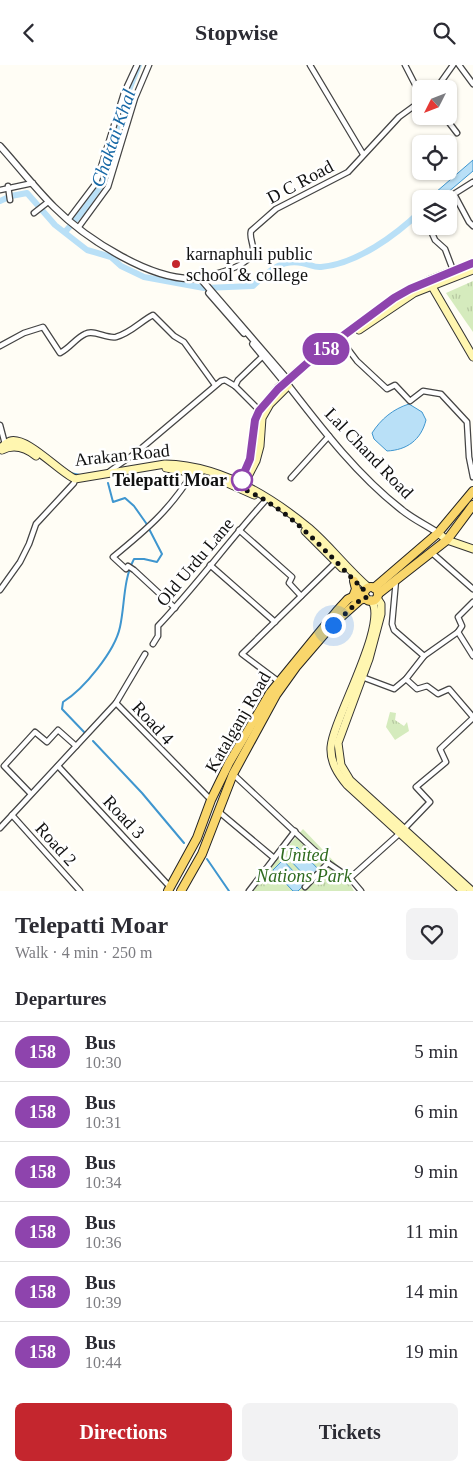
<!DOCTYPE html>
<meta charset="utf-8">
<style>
body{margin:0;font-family:"Times New Roman",serif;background:#f2f2f3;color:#2b2b33;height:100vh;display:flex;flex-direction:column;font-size:19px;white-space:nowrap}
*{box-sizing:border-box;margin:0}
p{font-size:16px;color:#7c7c81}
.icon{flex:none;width:28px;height:28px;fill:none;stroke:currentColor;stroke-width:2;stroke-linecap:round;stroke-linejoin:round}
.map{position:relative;height:826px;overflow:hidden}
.side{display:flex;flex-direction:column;background:#fff;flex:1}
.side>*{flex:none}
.badge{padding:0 10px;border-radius:16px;font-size:18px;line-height:32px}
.needle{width:32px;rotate:228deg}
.fabs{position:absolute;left:412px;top:15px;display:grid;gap:10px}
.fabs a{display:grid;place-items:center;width:45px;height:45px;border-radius:8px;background:#fff;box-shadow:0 1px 4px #0004;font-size:25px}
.you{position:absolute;width:25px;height:25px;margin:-12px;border:4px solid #fff;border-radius:50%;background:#1a73e8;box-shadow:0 0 0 8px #1a73e833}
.map>.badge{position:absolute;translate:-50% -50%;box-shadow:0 0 0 2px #fff}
h2{padding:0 15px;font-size:19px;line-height:45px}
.round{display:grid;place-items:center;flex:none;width:52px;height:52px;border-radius:8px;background:#f2f2f3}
.head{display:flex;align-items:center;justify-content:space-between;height:85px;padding:0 15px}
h1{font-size:24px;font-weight:700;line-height:38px}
.action{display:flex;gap:10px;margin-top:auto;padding:10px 15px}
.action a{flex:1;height:58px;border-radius:8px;background:#c4262e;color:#fff;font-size:20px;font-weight:700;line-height:58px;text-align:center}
.action a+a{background:#f2f2f3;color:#2b2b33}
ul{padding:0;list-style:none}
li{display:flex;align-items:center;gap:15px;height:60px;padding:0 15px;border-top:1px solid #e1e1e2}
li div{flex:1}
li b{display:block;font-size:19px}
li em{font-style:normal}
li .badge{min-width:55px;font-weight:700;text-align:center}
header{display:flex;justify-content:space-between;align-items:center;height:65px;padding:0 15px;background:#fff;font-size:22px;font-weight:700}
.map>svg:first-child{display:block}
</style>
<header><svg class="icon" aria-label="back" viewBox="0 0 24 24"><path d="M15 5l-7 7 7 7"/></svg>Stopwise<svg class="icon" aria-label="search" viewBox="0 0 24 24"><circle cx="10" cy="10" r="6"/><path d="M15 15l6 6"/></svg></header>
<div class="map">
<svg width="473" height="826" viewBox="0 0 473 826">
<defs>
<pattern id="grass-tufts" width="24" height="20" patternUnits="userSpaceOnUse" patternTransform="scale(1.25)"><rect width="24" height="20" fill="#d5ebbd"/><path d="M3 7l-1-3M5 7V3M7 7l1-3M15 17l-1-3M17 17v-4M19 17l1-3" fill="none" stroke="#b6c8a1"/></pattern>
</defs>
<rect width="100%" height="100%" fill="#fffdf5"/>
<g fill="url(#grass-tufts)">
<path d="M473 216V267L446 228Z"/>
<path d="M390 647 396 648 395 655 404 661 407 657 409 666 395 675 386 662Z"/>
<path d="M303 764 342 805 354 826H253L251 824Z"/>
</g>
<g fill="#b9e0f7" stroke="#3f96cf">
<path d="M473 95V106L440 134H428Z"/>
<path d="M409 339 422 347 426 355C421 375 407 385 387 386L374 374 372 368C381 354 393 344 409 339Z"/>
<path d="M297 782 319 805 309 815 287 792Z"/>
<path d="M283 795 305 819 298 826H293L273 805Z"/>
</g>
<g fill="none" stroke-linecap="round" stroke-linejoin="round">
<g stroke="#3f96cf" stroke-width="2">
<path d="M70 408 80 410"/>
<path d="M87 409 106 406"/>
<path d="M85 668 62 644 63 637C84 624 115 586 120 562 125 539 123 515 134 494H144L157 497 162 489 146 458 134 441 125 433 113 437 108 418"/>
<path d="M93 676 142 728 184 778"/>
<path d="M207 794 229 826"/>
</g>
<g stroke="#b9e0f7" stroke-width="6">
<path d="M0 136 11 131 27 128 55 160 87 185 111 192 121 201 144 212 204 223 253 221C268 207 280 194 302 198 309 199 315 203 321 202 357 199 396 170 421 146"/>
<path d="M65 167 83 146 101 120 125 35 139 0"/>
</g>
<defs>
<g id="minor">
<path d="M310 0 363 89"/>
<path d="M405 0 421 31"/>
<path d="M459 0 473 19"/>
<path d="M436 24 453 0"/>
<path d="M444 51 457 68"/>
<path d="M473 117 454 129 469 157 473 161"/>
<path d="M8 121 10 135"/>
<path d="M0 125 33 118"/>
<path d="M34 148 48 137"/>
<path d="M68 155 96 118 124 28 137 0"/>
<path d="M78 163 108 122 135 33 149 0"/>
<path d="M426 164 431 166 435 175 445 184 453 205"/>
<path d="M200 213C213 209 249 203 253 186 254 179 249 173 251 166L276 144 348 107 399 52 421 36"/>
<path d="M342 276 357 296 387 324 395 320 410 336 423 326 441 329 467 357 469 392 473 412"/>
<path d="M0 281 24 268 43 262 60 288C70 283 76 273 85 269 94 264 106 274 116 272 131 268 141 256 153 250L174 271 184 277 215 320"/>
<path d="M235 321 238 315 263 291"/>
<path d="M0 360 5 379"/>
<path d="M110 406 137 387 221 316 225 315 235 321 260 346"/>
<path d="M291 413 329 371"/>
<path d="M239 465 292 512 289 518 301 531"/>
<path d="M431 487 473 524"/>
<path d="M210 500 275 557"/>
<path d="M396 515 392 559 394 565 424 591"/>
<path d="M0 525 20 497 29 479 36 459 74 418 75 414"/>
<path d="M175 543 134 505 128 501 126 504 113 492C146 465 171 444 193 407"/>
<path d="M458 567 473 591"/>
<path d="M153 579 158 571V561C196 521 228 477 265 436"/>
<path d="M145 589 116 638 211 735"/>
<path d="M362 612 394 624 406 614 424 591 458 567 462 561 458 552 473 537"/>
<path d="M406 614 417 624 427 621 438 629 449 624 473 652"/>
<path d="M278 616 242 589 336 497"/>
<path d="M58 701 170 822"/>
<path d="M233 709 328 798 350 813 361 826"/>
<path d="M31 729 4 701 35 667 47 677 58 665 76 681"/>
<path d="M218 746 274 793"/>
<path d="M12 750 80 826"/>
<path d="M0 763 116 638"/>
<path d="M404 764 430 737 416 722 446 697 440 684 473 653"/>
<path d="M350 813 399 769"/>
<path d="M305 822 328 798"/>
<path d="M249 826 295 766"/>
</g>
<g id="tertiary">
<path d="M0 81C18 101 35 123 54 142 85 173 154 219 200 213L288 315"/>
<path d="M209 228 244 268"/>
<path d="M253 279 285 318"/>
<path d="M288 320C322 364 358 411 402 445 413 454 426 460 438 468"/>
</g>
<g id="secondary">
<path d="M430 218 473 292"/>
<path d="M359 265 414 228 473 205"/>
<path d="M0 383C3 381 7 377 10 376 27 371 59 407 75 414L165 399C218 400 269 430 309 463 331 482 347 504 369 523"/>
<path d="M2 385C14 379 26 383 36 391"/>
<path d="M166 403 200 409"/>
<path d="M227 418 254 430"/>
<path d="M243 421 256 396 260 381 262 353 270 339 288 321"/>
<path d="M238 422 250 394 255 355 259 346 278 323 313 293 394 233 430 215 473 198"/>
<path d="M305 466 342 503"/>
<path d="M438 468 447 475 473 484"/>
<path d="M377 533 381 539V549L369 594 338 678 341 700 350 715 472 826"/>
<path d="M371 535C390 557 333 654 331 682 330 697 338 709 347 720L463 826"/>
</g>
<g id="primary">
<circle cx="371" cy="529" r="7"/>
<path d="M374 523 438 468 473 426"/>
<path d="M378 529 447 475 473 440"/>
<path d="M353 532 356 524 354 516"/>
<path d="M168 826 197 773 211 735 229 698 270 628 337 546 348 534 365 526"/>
<path d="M181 826 202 789 233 709 276 630 296 602 333 559 360 535 366 533"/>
</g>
</defs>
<use href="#minor" stroke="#444" stroke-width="7"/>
<use href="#tertiary" stroke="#444" stroke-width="8"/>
<use href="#secondary" stroke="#333" stroke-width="9"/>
<use href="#primary" stroke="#222" stroke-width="10"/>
<use href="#minor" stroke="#fff" stroke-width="4.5"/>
<use href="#tertiary" stroke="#fff" stroke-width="5.5"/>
<use href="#secondary" stroke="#fff6b0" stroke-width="7"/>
<use href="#primary" stroke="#f9d66b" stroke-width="8"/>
</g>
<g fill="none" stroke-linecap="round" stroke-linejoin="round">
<defs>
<path id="line" d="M238 422 250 394 255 355 259 346 278 324 313 293 394 233 410 224 473 198"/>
</defs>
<use href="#line" stroke="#fff" stroke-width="11"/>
<use href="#line" stroke="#8e44ad" stroke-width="8"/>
<path stroke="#111" stroke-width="5" stroke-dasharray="0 9" d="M242 415 238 422C289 441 327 489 365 526L366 533 360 535 333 560"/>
</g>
<circle fill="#c4262e" stroke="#fff" stroke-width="2" cx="176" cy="199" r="5"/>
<circle fill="#fff" stroke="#8e44ad" stroke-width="2.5" cx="242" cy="415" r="10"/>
<g text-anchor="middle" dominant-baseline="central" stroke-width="5" stroke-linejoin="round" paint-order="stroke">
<g font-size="18" fill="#111" stroke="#fff">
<text transform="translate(300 117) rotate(-28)">D C Road</text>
<text transform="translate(369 388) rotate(46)">Lal Chand Road</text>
<text transform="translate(122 390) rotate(-6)">Arakan Road</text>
<text transform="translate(195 497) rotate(-50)">Old Urdu Lane</text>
<text transform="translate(238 657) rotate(-60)">Katalganj Road</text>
<text transform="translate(153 658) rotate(47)">Road 4</text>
<text transform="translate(124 752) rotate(47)">Road 3</text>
<text transform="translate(56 779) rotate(48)">Road 2</text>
</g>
<g font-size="18" fill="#111" stroke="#fff" text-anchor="start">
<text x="186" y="189">karnaphuli public<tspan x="186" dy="21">school &amp; college</tspan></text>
</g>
<g font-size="18" font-weight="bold" fill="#111" stroke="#fff" text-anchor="end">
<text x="227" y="415">Telepatti Moar</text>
</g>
<g font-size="18" font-style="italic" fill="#2f6b1f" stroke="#fff">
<text x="304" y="790">United<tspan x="304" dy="21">Nations Park</tspan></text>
</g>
<g font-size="19" font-style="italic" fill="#1768a6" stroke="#fff">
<text transform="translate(113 73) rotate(-71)">Chaktai Khal</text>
</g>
</g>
</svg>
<div class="fabs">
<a><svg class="needle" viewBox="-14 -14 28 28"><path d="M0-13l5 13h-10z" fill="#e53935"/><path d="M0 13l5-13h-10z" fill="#7c7c81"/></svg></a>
<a><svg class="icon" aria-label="locate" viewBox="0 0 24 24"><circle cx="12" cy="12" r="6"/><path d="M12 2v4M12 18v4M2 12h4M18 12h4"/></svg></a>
<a><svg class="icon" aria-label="layers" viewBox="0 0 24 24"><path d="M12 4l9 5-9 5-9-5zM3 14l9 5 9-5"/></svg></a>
</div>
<div class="you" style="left:333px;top:560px"></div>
<b class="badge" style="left:326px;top:284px;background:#8e44ad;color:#fff">158</b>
</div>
<section class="side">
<div class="head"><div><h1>Telepatti Moar</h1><p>Walk · 4 min · 250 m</p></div><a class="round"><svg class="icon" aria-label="heart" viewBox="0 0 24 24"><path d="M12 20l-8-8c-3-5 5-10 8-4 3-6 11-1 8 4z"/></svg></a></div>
<h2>Departures</h2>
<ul>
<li><span class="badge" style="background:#8e44ad;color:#fff">158</span><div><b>Bus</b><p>10:30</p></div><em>5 min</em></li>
<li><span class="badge" style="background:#8e44ad;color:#fff">158</span><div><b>Bus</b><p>10:31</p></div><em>6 min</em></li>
<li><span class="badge" style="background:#8e44ad;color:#fff">158</span><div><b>Bus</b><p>10:34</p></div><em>9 min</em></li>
<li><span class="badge" style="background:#8e44ad;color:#fff">158</span><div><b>Bus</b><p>10:36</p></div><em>11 min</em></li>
<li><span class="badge" style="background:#8e44ad;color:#fff">158</span><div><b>Bus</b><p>10:39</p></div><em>14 min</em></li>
<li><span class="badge" style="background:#8e44ad;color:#fff">158</span><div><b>Bus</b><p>10:44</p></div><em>19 min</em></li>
</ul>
<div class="action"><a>Directions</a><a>Tickets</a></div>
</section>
